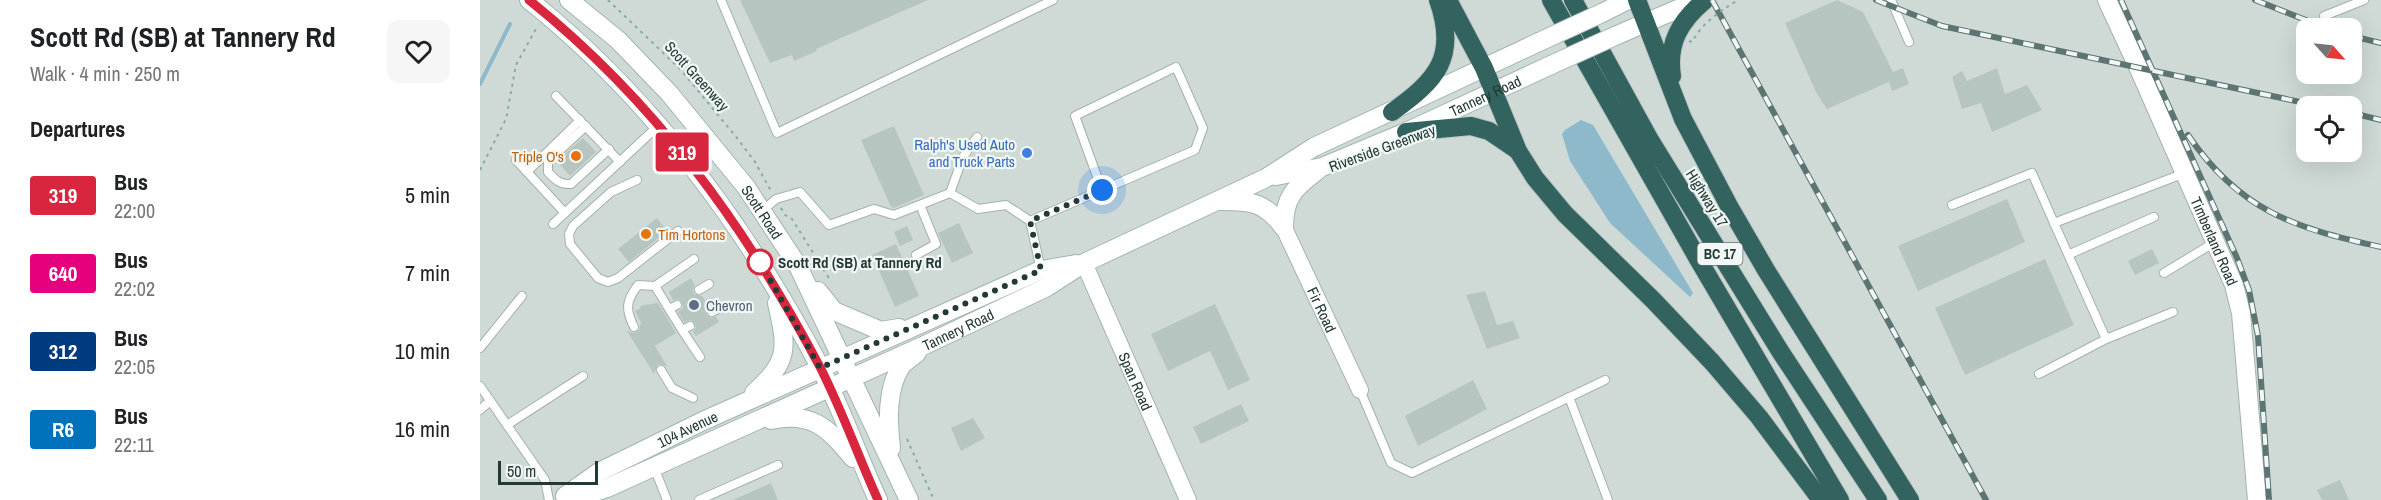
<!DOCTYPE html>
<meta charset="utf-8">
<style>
body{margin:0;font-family:"Archivo Narrow",sans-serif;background:#f6f6f6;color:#202124;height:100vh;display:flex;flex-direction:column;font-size:22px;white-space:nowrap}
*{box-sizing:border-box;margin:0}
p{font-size:20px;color:#757577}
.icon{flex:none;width:33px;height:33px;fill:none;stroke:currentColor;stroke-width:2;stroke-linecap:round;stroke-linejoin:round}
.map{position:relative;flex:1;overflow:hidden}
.drawer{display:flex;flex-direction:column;background:#fff;width:480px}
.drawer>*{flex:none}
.badge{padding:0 12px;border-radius:4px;font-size:21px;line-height:39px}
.needle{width:39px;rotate:117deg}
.controls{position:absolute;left:1816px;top:18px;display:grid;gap:12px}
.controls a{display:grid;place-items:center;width:66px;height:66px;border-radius:12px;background:#fff;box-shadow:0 6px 24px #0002;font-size:30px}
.scale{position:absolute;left:18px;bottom:15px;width:100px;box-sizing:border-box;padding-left:6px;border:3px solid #233936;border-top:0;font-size:16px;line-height:21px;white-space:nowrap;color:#233936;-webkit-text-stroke:4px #f1f7f5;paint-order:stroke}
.you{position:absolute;width:30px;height:30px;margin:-15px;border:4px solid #fff;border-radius:50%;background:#1a73e8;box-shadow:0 0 0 9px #1a73e833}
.map>.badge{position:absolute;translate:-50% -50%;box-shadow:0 0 0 3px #fff}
h2{padding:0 30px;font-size:22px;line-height:54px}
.round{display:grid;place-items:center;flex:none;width:63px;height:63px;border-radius:12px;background:#f6f6f6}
.overview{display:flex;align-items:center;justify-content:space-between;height:102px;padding:0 30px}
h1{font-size:28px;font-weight:800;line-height:45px}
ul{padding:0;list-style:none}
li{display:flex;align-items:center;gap:18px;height:78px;padding:0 30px}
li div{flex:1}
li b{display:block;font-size:22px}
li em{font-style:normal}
li .badge{min-width:66px;font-weight:700;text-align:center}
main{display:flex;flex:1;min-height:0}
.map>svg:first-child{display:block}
</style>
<main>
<section class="drawer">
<div class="overview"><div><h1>Scott Rd (SB) at Tannery Rd</h1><p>Walk · 4 min · 250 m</p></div><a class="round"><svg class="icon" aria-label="heart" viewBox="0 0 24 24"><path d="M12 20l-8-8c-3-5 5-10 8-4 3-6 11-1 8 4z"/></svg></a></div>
<h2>Departures</h2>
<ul>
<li><span class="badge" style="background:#d7263d;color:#fff">319</span><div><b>Bus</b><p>22:00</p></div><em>5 min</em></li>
<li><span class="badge" style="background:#e6007e;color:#fff">640</span><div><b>Bus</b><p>22:02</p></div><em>7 min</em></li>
<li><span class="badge" style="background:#003b80;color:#fff">312</span><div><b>Bus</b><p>22:05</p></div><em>10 min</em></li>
<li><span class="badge" style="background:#0072bc;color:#fff">R6</span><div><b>Bus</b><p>22:11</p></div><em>16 min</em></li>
</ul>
</section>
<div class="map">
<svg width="1901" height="500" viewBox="0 0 1901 500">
<rect width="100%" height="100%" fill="#e1eae7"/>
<path fill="#cfdad6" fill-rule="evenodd" d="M0 0H1901V500H0ZM1827 28H1872V74H1827ZM1827 106H1872V152H1827Z"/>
<path fill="#8eb9cb" d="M1101 120 1113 125 1213 293 1210 297 1130 223 1090 161 1082 134 1085 130Z"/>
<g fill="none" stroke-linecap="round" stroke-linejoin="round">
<path stroke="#8eb9cb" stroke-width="4" d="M0 84 30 24"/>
</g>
<g fill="#b7c5c1">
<path d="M260 0H448L336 49 337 51 314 61 312 55 290 63Z"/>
<path d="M1357 0 1383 12 1413 72 1423 68 1429 84 1412 91 1409 82 1347 109 1337 94 1305 23Z"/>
<path d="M1517 68 1525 94 1547 85 1562 110 1512 132 1501 103 1482 109 1472 77 1482 71 1487 81Z"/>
<path d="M414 126 444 195 414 208 411 207 381 140Z"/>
<path d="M103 138 116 152 90 176 77 161Z"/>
<path d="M1527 199 1545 242 1438 291 1418 246Z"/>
<path d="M177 218 187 231 149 262 138 249Z"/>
<path d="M479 223 493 253 472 263 458 233Z"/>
<path d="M427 226 433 240 420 246 414 232Z"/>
<path d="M416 244 439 296 415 307 392 255Z"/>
<path d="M1672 249 1679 263 1655 275 1648 261Z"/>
<path d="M1565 259 1594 325 1485 375 1455 308Z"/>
<path d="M211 278 215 285 213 290 214 294 222 296 229 307 226 311 227 315 231 318 236 317 239 322 216 336 213 332 216 327 215 323 211 320 204 322 198 312 203 308 202 302 198 299 193 300 189 292Z"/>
<path d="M1005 291 1017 325 1033 321 1040 338 1007 349 986 295Z"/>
<path d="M178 303 196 333 175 346 187 366 178 364 174 374 147 331 154 333 159 330 161 323 155 311 161 308 159 306Z"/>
<path d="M735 304 770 380 748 390 730 351 688 371 671 334Z"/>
<path d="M993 380 1007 409 938 446 925 416Z"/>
<path d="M761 404 769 421 721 444 713 427Z"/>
<path d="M493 418 505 438 481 451 471 428Z"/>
<path d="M1860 480 1869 500H1842L1837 490Z"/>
<path d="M291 483 298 500H253Z"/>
</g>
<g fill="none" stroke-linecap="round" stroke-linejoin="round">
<defs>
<g id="service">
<path d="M241 0 297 133 573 0"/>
<path d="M1411 0 1429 42"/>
<path d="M1844 16 1884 0"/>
<path d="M76 96 140 162"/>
<path d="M106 126 68 161V172C75 180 81 185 91 184L129 149"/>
<path d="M36 160 85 213"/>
<path d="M47 172 100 120"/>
<path d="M157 180 131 192 93 226 89 234 90 244 118 278 128 282 138 278 198 231"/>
<path d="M470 193 483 157 497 137"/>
<path d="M1472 205 1552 173 1574 223"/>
<path d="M282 211 296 199 320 192 349 225 394 209 414 215 470 193 498 209 526 205 550 221"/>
<path d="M73 224 179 125"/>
<path d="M1590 254 1674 217"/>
<path d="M436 255 456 244 440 205"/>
<path d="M561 270 550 221 715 150 723 128 696 67 595 116 622 190"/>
<path d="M1684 273 1735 242"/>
<path d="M219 290 229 284"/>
<path d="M197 305 189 309 202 330"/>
<path d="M189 309 175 286 214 259"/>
<path d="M232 312 242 307"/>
<path d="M1693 312 1626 339 1574 223 1705 173"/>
<path d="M210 326 202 330 220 357"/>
<path d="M154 327C145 309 146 301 158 285L175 286"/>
<path d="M0 348 42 296"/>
<path d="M181 370 192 388 213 398"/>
<path d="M1559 374 1626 339"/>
<path d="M0 386 65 480 69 500"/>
<path d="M880 390 911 463 932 473 1125 380"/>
<path d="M1089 397 1128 500"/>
<path d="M0 410 10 401"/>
<path d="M27 425 103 376"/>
<path d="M174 467 187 500"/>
<path d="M219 500 298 465"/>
</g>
<g id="minor">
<path id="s1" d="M804 228 880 390"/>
<path id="s2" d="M604 263 708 500"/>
</g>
<g id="tertiary">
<path id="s3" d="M1627 0 1659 69 1754 285 1761 313 1777 500"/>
<path d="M1165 23 1219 0"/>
</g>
<g id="secondary">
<path d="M49 0C173 99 266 226 340 367 362 410 378 456 398 500"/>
<path id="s4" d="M89 0 138 40 189 93 266 187 318 266 429 500"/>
<path d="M1122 13 1148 0"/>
<path d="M1135 36 1165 23"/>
<path id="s5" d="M796 176 842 167 926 132 1071 65"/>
<path d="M741 201C772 201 785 202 804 228"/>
<path d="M804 228C804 197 814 188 838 170"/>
<path d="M338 291 354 311 401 331 419 328"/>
<path d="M274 393C310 360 307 348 297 303"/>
<path d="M291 420C332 411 348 428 373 458"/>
<path d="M411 448C408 422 406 388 422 365 426 361 432 357 437 353"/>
<path id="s6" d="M85 496 119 472 223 421 561 270 596 264"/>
<path id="s7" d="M90 500 127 488 447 344 567 287 604 263 786 178 834 147 1059 42"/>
</g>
<g id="motorway">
<path d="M968 0 1004 68 1038 151 1055 178 1085 214 1173 300 1232 362 1279 417 1341 500"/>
<path d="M1071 0 1218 259 1360 500"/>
<path d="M1093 0 1170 140 1300 351 1398 500"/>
<path d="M1157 0 1203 119 1249 206 1286 270 1430 500"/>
<path d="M1192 76C1187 43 1200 21 1225 0"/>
<path d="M912 112C957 80 978 57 958 0"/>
<path d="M926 132 991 126 1009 131 1037 150"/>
</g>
</defs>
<use href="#service" stroke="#a4b1ae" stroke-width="10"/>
<use href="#minor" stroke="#a4b1ae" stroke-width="18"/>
<use href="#tertiary" stroke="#a4b1ae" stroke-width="20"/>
<use href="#secondary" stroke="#a1b5b0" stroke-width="20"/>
<use href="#motorway" stroke="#bdc4c3" stroke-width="20"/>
<g stroke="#84aba4" stroke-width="2" stroke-dasharray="3 4.5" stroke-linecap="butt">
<path d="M128 0 201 70 257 138 275 162 291 191"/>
<path d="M0 170 26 119 36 65 57 27"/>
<path d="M301 208 305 215 312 219 350 280"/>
<path d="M427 439 454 500"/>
</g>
<use href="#service" stroke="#fff" stroke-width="8"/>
<use href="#minor" stroke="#fff" stroke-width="16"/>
<use href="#tertiary" stroke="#fff" stroke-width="18"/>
<use href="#secondary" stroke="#fff" stroke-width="18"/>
<use href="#motorway" stroke="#32635f" stroke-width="18"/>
<defs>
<g id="rail">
<path d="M1232 0 1506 500"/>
<path d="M1396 0 1462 26 1839 106"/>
<path d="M1641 0 1757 258 1769 290 1778 336 1789 500"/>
<path d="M1775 0 1846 28"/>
<path d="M1872 36 1901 43"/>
<path d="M1872 113 1901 120"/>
<path d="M1708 135C1760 211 1814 228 1901 247"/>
</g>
</defs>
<use href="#rail" stroke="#5d7572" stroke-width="6"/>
<use href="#rail" stroke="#f1f7f5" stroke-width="4" stroke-dasharray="11" stroke-linecap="butt"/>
<defs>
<g id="secondary-bridge">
<path d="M1059 42 1122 13"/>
<path d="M1071 65 1135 36"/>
</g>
</defs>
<use href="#secondary-bridge" stroke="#a1b5b0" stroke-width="20" stroke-linecap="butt"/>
<path stroke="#84aba4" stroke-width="2" stroke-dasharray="3 4.5" stroke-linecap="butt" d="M1209 41 1212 42C1223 22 1239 12 1258 0"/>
<use href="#secondary-bridge" stroke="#fff" stroke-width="18"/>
</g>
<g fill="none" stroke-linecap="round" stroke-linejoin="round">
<defs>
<path id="line" d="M49 0C174 100 265 225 340 367 362 410 378 456 398 500"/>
</defs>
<use href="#line" stroke="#fff" stroke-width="14"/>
<use href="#line" stroke="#d7263d" stroke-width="9"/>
<path stroke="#233936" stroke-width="6" stroke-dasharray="0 10.8" d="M280 262 340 368 561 270 550 221 622 190"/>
</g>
<circle fill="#3f7fe0" stroke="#f1f7f5" stroke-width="2" cx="547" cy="153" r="6"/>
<g fill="#e8710a" stroke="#f1f7f5" stroke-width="2">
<circle cx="96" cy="156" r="6"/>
<circle cx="166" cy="234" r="6"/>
</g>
<circle fill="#fff" stroke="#d7263d" stroke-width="3" cx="280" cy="262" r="12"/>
<circle fill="#5c6f8a" stroke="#f1f7f5" stroke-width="2" cx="214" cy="305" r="6"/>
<g text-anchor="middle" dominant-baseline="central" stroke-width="4.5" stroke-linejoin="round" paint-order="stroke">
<rect fill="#f1f7f5" stroke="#61726f" stroke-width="1.5" x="1217.5" y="243" width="45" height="22" rx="4.5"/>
<g font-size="14" font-weight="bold" fill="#233936">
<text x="1240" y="254">BC 17</text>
</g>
<g font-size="15" fill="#233936" stroke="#f1f7f5">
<text transform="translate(217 76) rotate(48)">Scott Greenway</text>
<text stroke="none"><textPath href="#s5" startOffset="225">Tannery Road</textPath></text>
<text transform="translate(902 148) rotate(-20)">Riverside Greenway</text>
<text transform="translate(1227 198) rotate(58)">Highway 17</text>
<text stroke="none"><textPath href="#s4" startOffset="288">Scott Road</textPath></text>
<text stroke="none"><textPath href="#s3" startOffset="264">Timberland Road</textPath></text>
<text stroke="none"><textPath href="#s1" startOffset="90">Fir Road</textPath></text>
<text stroke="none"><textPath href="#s7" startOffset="424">Tannery Road</textPath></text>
<text stroke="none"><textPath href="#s2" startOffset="129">Span Road</textPath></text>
<text stroke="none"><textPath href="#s6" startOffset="140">104 Avenue</textPath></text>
</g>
<g font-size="15" fill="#366cbe" stroke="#f1f7f5" text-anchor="end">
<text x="535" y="144">Ralph's Used Auto<tspan x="535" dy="17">and Truck Parts</tspan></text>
</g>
<g font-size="15" fill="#c56008" stroke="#f1f7f5" text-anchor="end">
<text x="84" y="156">Triple O's</text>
<text x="178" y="234" text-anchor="start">Tim Hortons</text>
</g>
<g font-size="15" font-weight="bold" fill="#233936" stroke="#f1f7f5" text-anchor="start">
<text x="298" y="262">Scott Rd (SB) at Tannery Rd</text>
</g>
<g font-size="15" fill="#4e5e75" stroke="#f1f7f5" text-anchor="start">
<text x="226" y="305">Chevron</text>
</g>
</g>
</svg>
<div class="controls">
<a><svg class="needle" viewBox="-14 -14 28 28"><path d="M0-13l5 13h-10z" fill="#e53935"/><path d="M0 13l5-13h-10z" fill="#757577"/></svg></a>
<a><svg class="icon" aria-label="locate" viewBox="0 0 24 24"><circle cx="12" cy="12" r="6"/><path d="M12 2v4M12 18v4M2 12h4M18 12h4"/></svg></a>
</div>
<div class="scale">50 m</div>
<div class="you" style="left:622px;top:190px"></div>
<b class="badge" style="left:202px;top:152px;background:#d7263d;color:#fff">319</b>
</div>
</main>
